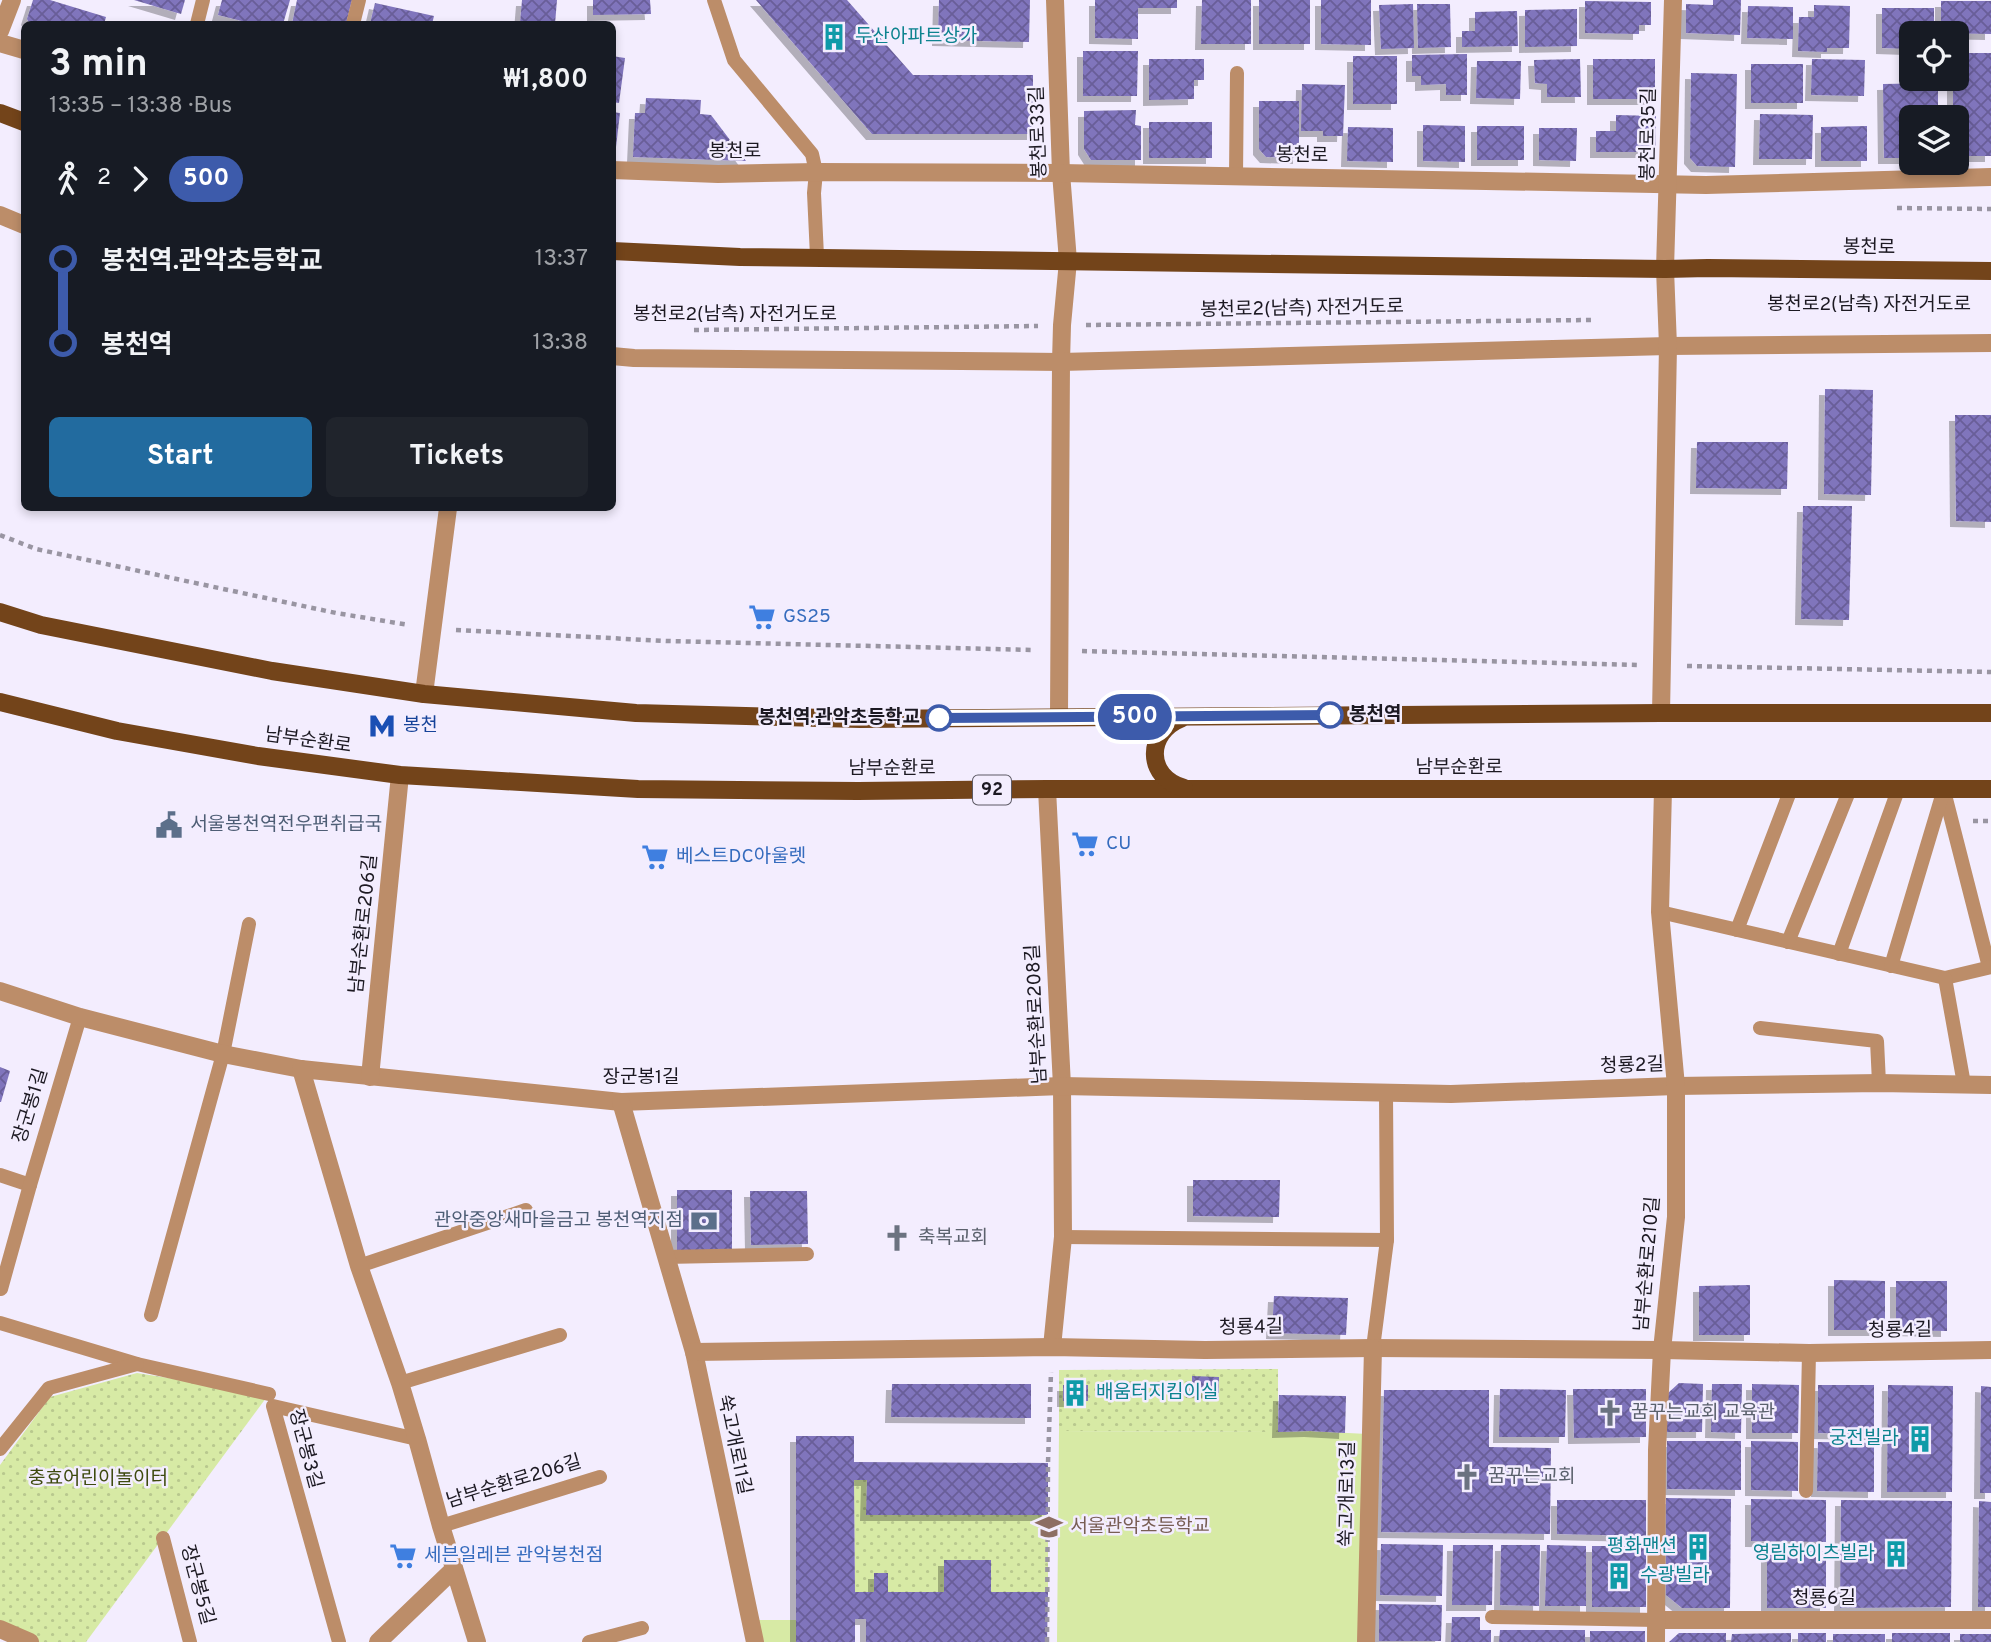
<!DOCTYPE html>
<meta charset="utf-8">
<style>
body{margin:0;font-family:Overpass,"Noto Sans KR",sans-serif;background:#20242c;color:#f1f3f6;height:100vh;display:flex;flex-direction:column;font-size:26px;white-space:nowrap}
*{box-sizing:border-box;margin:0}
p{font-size:23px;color:#9ea1a6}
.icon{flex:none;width:38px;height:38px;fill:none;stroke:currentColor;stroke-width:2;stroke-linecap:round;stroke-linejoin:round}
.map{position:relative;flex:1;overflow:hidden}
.drawer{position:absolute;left:21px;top:21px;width:595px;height:490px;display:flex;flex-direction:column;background:#171b24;border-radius:10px;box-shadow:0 4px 10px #0003}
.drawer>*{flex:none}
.badge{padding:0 14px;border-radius:23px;font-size:24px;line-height:46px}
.tools{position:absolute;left:1899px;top:21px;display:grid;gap:14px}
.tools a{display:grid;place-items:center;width:70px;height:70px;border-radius:10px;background:#171b24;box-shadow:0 4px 10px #0003;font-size:35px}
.map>.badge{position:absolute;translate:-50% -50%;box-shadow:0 0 0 4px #fff}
.legs{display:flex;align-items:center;gap:10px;height:77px;padding:0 28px;font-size:23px}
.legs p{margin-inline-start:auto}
.head{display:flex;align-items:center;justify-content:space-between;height:119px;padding:0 28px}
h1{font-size:38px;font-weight:700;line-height:52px}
.button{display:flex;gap:14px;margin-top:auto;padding:14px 28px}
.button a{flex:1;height:80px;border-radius:10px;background:#226b9f;color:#fff;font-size:28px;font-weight:700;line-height:80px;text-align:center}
.button a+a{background:#20242c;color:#f1f3f6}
ul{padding:0 28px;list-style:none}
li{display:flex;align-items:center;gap:24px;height:84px;font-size:26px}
li i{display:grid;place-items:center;width:10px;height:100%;margin:0 9px;background:currentColor}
li i::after{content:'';width:18px;height:18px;margin:-9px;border:5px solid;border-radius:50%;background:#171b24}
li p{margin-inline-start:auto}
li:first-child i{background:linear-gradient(#0000 50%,currentColor 0)}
li:last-child i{background:linear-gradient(currentColor 50%,#0000 0)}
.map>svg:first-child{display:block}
</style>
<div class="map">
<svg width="1991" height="1642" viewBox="0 0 1991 1642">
<defs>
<pattern id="grass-dots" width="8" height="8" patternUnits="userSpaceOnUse" patternTransform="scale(1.75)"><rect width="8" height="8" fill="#d7eaa5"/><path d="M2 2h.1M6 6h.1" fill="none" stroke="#b8c88e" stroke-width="1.8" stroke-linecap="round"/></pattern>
<pattern id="building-cross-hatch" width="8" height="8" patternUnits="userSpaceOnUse" patternTransform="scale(1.75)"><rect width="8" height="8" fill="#8074bc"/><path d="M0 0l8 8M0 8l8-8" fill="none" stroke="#685e98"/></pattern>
<filter id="shadow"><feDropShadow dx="-6" dy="6" stdDeviation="0" flood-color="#0004"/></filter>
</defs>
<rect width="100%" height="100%" fill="#f3edfe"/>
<g fill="url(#grass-dots)">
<path d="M1278 1369V1432L1059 1431V1370Z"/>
<path d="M137 1373 269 1394 86 1642H30L0 1629V1465L50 1397Z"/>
<path d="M854 1480H867V1515H1048V1592H991L990 1560H944V1592H888V1574L874 1592H855Z"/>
</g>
<g fill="#d7eaa5">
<path d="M1059 1431 1278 1432 1310 1431 1367 1434 1365 1642H1057Z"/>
<path d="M758 1620H796V1642H764Z"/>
</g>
<g fill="url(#building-cross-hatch)" filter="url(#shadow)">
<path d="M33 0H50L106 17 104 24H30L27 19Z"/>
<path d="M134 0H185L181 14Z"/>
<path d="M222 0H290L283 24H254L218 15Z"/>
<path d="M297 0H352L346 24H292Z"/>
<path d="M522 0H557L555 24H520Z"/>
<path d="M593 0H650L651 14 593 15Z"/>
<path d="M756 0H847L913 75H1033V134H872Z"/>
<path d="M939 0H1030L1029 42 938 40Z"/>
<path d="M1095 0H1177V8H1138V39L1095 38Z"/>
<path d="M1202 0H1251V44H1201Z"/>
<rect x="1259" y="0" width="51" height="44"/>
<path d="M1321 0H1371V45L1321 44Z"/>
<path d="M1713 0H1741L1740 35 1686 33V4L1713 5Z"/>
<path d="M1585 1 1651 2V25H1639V34L1585 33Z"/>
<path d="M1941 1H1991V34L1941 33Z"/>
<path d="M375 3 434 16 432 24H370Z"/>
<path d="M1413 4 1414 48 1381 49 1379 5Z"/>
<path d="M1417 4H1450L1451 47 1418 48Z"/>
<path d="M1814 5 1850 6 1849 48H1827V52L1798 51 1799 17H1814Z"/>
<path d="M1748 6 1793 7V39L1747 38Z"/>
<path d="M1882 8H1934V33H1911V49L1882 48Z"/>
<path d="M1577 9V46L1525 47V10Z"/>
<path d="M1517 11 1518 46 1462 47V31H1475V12Z"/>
<path d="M1083 51H1138L1137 96H1083Z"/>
<path d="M1956 53H1991V156H1956V117H1953V79H1956Z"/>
<path d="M1467 54V95H1446V84L1421 85V76H1412V55Z"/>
<path d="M612 56 625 58 619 103 612 102Z"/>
<rect x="1353" y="56" width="44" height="48"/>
<path d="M1149 59H1204V80H1194V99L1149 100Z"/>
<path d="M1580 59 1581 97H1547V84L1535 83 1534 60Z"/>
<rect x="1593" y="59" width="62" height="40"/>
<path d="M1812 59 1865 60 1864 96 1811 95Z"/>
<path d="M1477 61H1521L1520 99 1476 98Z"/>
<rect x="1751" y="64" width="52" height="39"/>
<path d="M1691 73 1737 74 1735 167 1697 166 1690 158Z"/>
<path d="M1938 83V117H1911V158H1884L1883 84Z"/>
<path d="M1302 84 1345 85 1343 136H1323V131H1301Z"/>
<path d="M646 98 701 100 700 114 711 115 746 161 633 157 635 113H645Z"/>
<path d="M1259 101H1299V158L1266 157 1259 149Z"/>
<path d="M1136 110 1135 125 1141 126V160H1091L1084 149V111Z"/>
<path d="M612 112 620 113 616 147 612 146Z"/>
<path d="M1760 114 1813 115 1812 159H1759Z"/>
<path d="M1616 115 1656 116V152H1596V131H1616Z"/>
<rect x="1149" y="122" width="63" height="36"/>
<path d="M1423 125 1465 126V162L1423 161Z"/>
<rect x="1477" y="126" width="47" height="34"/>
<path d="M1867 126V161H1821V127Z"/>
<path d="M1348 127 1393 128V162L1347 161Z"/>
<path d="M1539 128H1577L1576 161 1539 160Z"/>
<path d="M1825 389 1873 390 1871 495 1824 494Z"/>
<path d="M1955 415H1991V522L1956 521Z"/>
<path d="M1697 442H1788L1787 489 1696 488Z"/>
<path d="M1803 506H1852L1849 620 1801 619Z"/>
<path d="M0 1067 10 1071 1 1102H0Z"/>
<path d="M1193 1180H1280L1279 1217 1193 1216Z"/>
<rect x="677" y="1190" width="55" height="62"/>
<path d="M750 1191H807L808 1244 751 1245Z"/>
<path d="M1834 1280 1885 1281V1330H1834Z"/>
<path d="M1896 1281H1947V1331L1896 1330Z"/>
<path d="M1750 1285V1335H1699V1286Z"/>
<path d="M1274 1296 1348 1298 1346 1335 1272 1333Z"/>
<path d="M1192 1376 1219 1377V1393L1192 1392Z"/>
<path d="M1679 1383 1703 1384 1702 1432H1667V1394Z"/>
<path d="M892 1384H1031V1418L891 1417Z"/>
<path d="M1712 1384H1742L1741 1433 1711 1432Z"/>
<path d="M1752 1384 1799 1385 1798 1433H1752Z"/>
<rect x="1063" y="1385" width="25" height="16"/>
<path d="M1818 1385H1874V1434L1818 1433Z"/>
<path d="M1888 1385 1953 1386 1952 1492H1887Z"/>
<path d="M1981 1386 1991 1387V1493H1980Z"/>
<path d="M1500 1389 1566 1390 1565 1437H1499Z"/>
<path d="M1573 1389H1646V1437L1574 1438Z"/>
<path d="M1384 1390H1489V1447L1551 1448 1550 1534 1381 1532Z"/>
<path d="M1279 1395 1346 1396 1345 1433 1310 1431 1278 1432Z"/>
<path d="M796 1436H854V1462L1048 1463V1515H866L867 1480H854L855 1592H874V1573H888V1592H944V1560H991V1592H1048L1047 1642H866V1619H855V1642H796Z"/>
<path d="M1667 1441H1741V1490L1667 1489Z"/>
<path d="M1751 1441 1798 1442V1491L1751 1490Z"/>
<path d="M1818 1442 1874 1443V1492L1817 1491Z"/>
<path d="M1666 1498 1731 1499 1730 1608H1682L1666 1595Z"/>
<path d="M1751 1499 1826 1500V1542L1751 1541Z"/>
<path d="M1557 1500H1646V1536L1557 1534Z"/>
<path d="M1841 1500 1952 1501 1951 1607 1840 1608Z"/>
<path d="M1979 1501 1991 1502V1607H1978Z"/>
<path d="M1381 1544 1443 1545 1442 1596 1380 1595Z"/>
<path d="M1453 1545H1493L1492 1605H1452Z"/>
<path d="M1501 1545H1540L1539 1606 1500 1605Z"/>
<path d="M1547 1545 1586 1546V1606H1545Z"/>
<rect x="1592" y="1546" width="54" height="61"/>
<rect x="1767" y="1551" width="59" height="57"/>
<path d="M1379 1604 1442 1605 1441 1641H1379Z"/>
<path d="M1452 1617H1480V1630H1491V1642H1451Z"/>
<path d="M1500 1630H1585V1642H1499Z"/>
<rect x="1590" y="1631" width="55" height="11"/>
<path d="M1679 1633H1726V1642H1669Z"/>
<path d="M1791 1633V1642H1731L1732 1634Z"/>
<rect x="1798" y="1633" width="28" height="9"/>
<rect x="1892" y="1633" width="58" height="9"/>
<rect x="1833" y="1634" width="52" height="8"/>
<rect x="1960" y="1634" width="31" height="8"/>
</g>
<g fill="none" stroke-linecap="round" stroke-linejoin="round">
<g stroke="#9995a2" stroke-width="4.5" stroke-dasharray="5 5" stroke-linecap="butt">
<path d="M1897 208 1991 209"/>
<path d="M1086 325 1591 320"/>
<path d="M694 330 1038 326"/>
<path d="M0 535 36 549 336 613 409 625"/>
<path d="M456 630 666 641 1035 650"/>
<path d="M1082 651 1637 665"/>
<path d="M1687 666 1991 672"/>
<path d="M1973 821H1991"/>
<path d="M1047 1642 1048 1463 1051 1372"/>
</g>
<g stroke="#bc8d69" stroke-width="14">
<path d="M714 0 734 60 812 154 816 172 814 193 817 256"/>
<path d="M197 24 203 0"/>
<path d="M353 24 359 0"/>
<path d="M1236 176 1237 73"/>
<path d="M1944 791 1989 967"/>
<path d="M1660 912 1945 978 1991 967"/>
<path d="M1737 930 1791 789"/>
<path d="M1788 942 1850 789"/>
<path d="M1839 954 1898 790"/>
<path d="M1891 966 1944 789"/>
<path d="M1945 978 1964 1084"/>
<path d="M1760 1028 1877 1041 1879 1083"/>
<path d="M0 1175 30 1185"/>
<path d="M1063 1237 1387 1240"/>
<path d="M665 1257 807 1254"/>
<path d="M359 1266 526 1210"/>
<path d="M1 1289 30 1185 80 1017"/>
<path d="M151 1315 223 1054 249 924"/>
<path d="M0 1323 137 1364 269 1394"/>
<path d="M1373 1348 1387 1240 1386 1093"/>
<path d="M400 1383 560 1335"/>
<path d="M0 1449 49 1388 137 1364"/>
<path d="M1806 1491 1809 1353"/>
<path d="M441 1526 600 1477"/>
<path d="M163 1538 190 1642"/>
<path d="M1492 1617 1656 1620"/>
<path d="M339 1642 273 1406 417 1439"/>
<path d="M589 1642 642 1628"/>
</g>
<g stroke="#bc8d69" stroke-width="18">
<path d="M1055 0 1061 173 1068 261 1062 325 1061 362 1059 716"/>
<path d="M0 31 12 0"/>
<path d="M0 43 24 50"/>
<path d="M612 170 718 174 816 172 1061 173 1706 185 1991 177"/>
<path d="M0 215 24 225"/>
<path d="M612 356 634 358 1061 362 1668 346 1991 343"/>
<path d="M424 694 448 508"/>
<path d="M1661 713 1668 346 1665 269 1673 0"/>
<path d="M1047 789 1062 1086 1063 1237 1052 1347"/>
<path d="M0 991 80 1017 223 1054 301 1069 621 1102 1062 1086 1451 1094 1676 1086 1879 1083 1991 1085"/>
<path d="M301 1069 359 1266 400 1383 417 1439 441 1526 477 1642"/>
<path d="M370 1077 400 775"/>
<path d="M621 1102 694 1352 755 1642"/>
<path d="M694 1352 1052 1347 1205 1350 1373 1348 1662 1350 1809 1353 1991 1350"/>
<path d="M1656 1620H1991"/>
<path d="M0 1629 30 1642"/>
<path d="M378 1642 454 1569"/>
<path d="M1366 1642 1373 1348"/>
<path d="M1656 1642 1657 1450 1662 1350 1676 1217V1086L1660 912 1663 789"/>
</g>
<g stroke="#73441a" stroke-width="18">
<path d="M0 113 24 122"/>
<path d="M612 251 740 257 1665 269 1708 268 1991 271"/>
<path d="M0 612 41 625 272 671 424 694 636 713 860 719 1661 713H1991"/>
<path d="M0 702 117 731 258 756 400 775 638 789 858 791 1047 789H1991"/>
<path d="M1182 718C1146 732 1145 777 1184 788"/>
</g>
</g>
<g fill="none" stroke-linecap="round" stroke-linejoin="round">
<defs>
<path id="line-1" d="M939 718 1330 715"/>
</defs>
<use href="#line-1" stroke="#fff" stroke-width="16"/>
<use href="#line-1" stroke="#3d5bab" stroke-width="10"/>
</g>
<defs>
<symbol id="building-bare" viewBox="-9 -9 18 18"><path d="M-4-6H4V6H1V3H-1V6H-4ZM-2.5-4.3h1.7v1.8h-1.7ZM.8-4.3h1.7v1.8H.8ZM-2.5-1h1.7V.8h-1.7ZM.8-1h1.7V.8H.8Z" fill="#0f9aa8" stroke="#f3edfe" stroke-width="2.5" paint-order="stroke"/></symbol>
<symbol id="supermarket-bare" viewBox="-9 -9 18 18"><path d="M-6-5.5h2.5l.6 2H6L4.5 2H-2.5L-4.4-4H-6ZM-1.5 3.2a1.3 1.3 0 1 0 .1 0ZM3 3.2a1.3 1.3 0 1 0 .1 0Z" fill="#3f7fe0" stroke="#f3edfe" stroke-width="2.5" paint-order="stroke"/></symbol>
<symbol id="metro-bare" viewBox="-9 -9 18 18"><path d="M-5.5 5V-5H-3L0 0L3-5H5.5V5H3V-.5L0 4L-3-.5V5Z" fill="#1a4fb4" stroke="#f3edfe" stroke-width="2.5" paint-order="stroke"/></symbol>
<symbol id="civic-bare" viewBox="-9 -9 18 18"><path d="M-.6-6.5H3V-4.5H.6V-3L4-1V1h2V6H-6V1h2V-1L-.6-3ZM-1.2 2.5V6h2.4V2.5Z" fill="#5c6f8a" stroke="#f3edfe" stroke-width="2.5" paint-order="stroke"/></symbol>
<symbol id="bank-bare" viewBox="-9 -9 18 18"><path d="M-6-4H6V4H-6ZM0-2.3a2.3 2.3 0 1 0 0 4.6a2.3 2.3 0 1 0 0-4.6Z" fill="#5c6f8a" stroke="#f3edfe" stroke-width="2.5" paint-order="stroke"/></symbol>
<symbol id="church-bare" viewBox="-9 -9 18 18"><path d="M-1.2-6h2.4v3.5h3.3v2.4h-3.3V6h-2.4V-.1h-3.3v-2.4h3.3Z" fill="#6b7280" stroke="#f3edfe" stroke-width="2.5" paint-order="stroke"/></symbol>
<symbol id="school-bare" viewBox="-9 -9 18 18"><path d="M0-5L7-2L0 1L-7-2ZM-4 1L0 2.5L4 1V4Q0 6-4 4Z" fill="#8d6e63" stroke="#f3edfe" stroke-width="2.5" paint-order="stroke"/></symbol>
</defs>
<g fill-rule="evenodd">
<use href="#building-bare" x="815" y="18" width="38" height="38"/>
<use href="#supermarket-bare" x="743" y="598" width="38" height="38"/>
<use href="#metro-bare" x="363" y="707" width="38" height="38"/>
<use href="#civic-bare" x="150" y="806" width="38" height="38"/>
<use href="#supermarket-bare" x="1066" y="825" width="38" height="38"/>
<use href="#supermarket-bare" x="636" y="838" width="38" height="38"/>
<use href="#bank-bare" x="685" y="1202" width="38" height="38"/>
<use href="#church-bare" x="878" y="1219" width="38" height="38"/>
<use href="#building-bare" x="1056" y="1374" width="38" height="38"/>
<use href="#church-bare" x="1591" y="1394" width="38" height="38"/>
<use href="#building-bare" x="1901" y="1420" width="38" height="38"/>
<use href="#church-bare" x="1448" y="1458" width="38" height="38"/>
<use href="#school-bare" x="1030" y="1508" width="38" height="38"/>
<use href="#building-bare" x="1679" y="1528" width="38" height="38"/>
<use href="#building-bare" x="1877" y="1535" width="38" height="38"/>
<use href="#supermarket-bare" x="384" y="1537" width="38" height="38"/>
<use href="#building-bare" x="1600" y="1557" width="38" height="38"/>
</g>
<g fill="#fff" stroke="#3d5bab" stroke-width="3.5">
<circle cx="1330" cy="715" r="12"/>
<circle cx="939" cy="718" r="12"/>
</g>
<g text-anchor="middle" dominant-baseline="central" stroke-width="5" stroke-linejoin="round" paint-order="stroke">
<rect fill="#f3edfe" stroke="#5c5964" stroke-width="2" x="973" y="775.5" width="38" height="29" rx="5"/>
<g font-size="18" font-weight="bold" fill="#1c1922">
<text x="992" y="790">92</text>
</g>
<g font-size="19" fill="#0d838f" stroke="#f3edfe" text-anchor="start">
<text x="855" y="37">두산아파트상가</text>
<text x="1096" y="1393">배움터지킴이실</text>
<text x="1899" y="1439" text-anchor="end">궁전빌라</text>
<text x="1677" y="1547" text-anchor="end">평화맨션</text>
<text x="1875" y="1554" text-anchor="end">영림하이츠빌라</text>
<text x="1640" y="1576">수광빌라</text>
</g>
<g font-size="19" fill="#1c1922" stroke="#f3edfe">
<text transform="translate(1039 132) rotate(-92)">봉천로33길</text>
<text transform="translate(1649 134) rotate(-89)">봉천로35길</text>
<text x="735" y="152">봉천로</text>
<text transform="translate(1302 156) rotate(1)">봉천로</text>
<text transform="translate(1869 248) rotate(1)">봉천로</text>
<text x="1869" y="305">봉천로2(남측) 자전거도로</text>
<text transform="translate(1302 309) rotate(-1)">봉천로2(남측) 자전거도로</text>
<text x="735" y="315">봉천로2(남측) 자전거도로</text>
<text transform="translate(308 741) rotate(8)">남부순환로</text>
<text x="1459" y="768">남부순환로</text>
<text x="892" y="769">남부순환로</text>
<text transform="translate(364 924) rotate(-84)">남부순환로206길</text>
<text transform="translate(1037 1014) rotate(-93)">남부순환로208길</text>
<text transform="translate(1632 1066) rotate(-2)">청룡2길</text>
<text x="641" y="1078">장군봉1길</text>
<text transform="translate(31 1106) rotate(-73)">장군봉1길</text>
<text transform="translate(1648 1264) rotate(-85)">남부순환로210길</text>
<text transform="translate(1251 1328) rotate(-1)">청룡4길</text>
<text transform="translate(1900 1331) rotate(-1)">청룡4길</text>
<text transform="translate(734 1445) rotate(78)">쑥고개로11길</text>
<text transform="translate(305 1449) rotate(75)">장군봉3길</text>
<text transform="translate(514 1482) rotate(-17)">남부순환로206길</text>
<text transform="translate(1348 1494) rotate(-89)">쑥고개로13길</text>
<text transform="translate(197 1585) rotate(75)">장군봉5길</text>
<text x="1824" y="1599">청룡6길</text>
</g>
<g font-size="19" fill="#366cbe" stroke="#f3edfe" text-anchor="start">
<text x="783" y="617">GS25</text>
<text x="1106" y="844">CU</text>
<text x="676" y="857">베스트DC아울렛</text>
<text x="424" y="1556">세븐일레븐 관악봉천점</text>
</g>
<g font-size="19" font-weight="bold" fill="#1c1922" stroke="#f3edfe" text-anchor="start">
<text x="1349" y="715">봉천역</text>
<text x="920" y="718" text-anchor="end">봉천역.관악초등학교</text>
</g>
<g font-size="19" fill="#164399" stroke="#f3edfe" text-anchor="start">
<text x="403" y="726">봉천</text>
</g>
<g font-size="19" fill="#4e5e75" stroke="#f3edfe" text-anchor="start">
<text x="190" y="825">서울봉천역전우편취급국</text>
<text x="683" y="1221" text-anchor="end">관악중앙새마을금고 봉천역지점</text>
</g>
<g font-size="19" fill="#5b616d" stroke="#f3edfe" text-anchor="start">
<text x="918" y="1238">축복교회</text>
<text x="1631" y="1413">꿈꾸는교회 교육관</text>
<text x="1488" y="1477">꿈꾸는교회</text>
</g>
<g font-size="19" fill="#3e4a0f" stroke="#f3edfe">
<text x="98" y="1479">충효어린이놀이터</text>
</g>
<g font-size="19" fill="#785e54" stroke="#f3edfe" text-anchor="start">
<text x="1070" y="1527">서울관악초등학교</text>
</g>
</g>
</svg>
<div class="tools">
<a><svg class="icon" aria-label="locate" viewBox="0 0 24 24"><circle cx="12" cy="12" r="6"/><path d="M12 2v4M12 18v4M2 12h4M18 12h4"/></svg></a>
<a><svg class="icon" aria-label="layers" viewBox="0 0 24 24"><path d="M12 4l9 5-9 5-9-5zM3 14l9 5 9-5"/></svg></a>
</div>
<b class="badge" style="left:1135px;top:717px;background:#3d5bab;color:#fff">500</b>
<section class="drawer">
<div class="head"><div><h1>3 min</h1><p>13:35 – 13:38 · Bus</p></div><b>₩1,800</b></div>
<div class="legs"><svg class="icon" aria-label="walk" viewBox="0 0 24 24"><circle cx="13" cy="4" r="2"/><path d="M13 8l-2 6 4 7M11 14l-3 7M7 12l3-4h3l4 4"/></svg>2<svg class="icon" aria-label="forward" viewBox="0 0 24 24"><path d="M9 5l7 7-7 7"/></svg><b class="badge" style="background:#3d5bab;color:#fff">500</b></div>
<ul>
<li><i style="color:#3d5bab"></i><b>봉천역.관악초등학교</b><p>13:37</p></li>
<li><i style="color:#3d5bab"></i><b>봉천역</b><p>13:38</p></li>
</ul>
<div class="button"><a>Start</a><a>Tickets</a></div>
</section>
</div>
